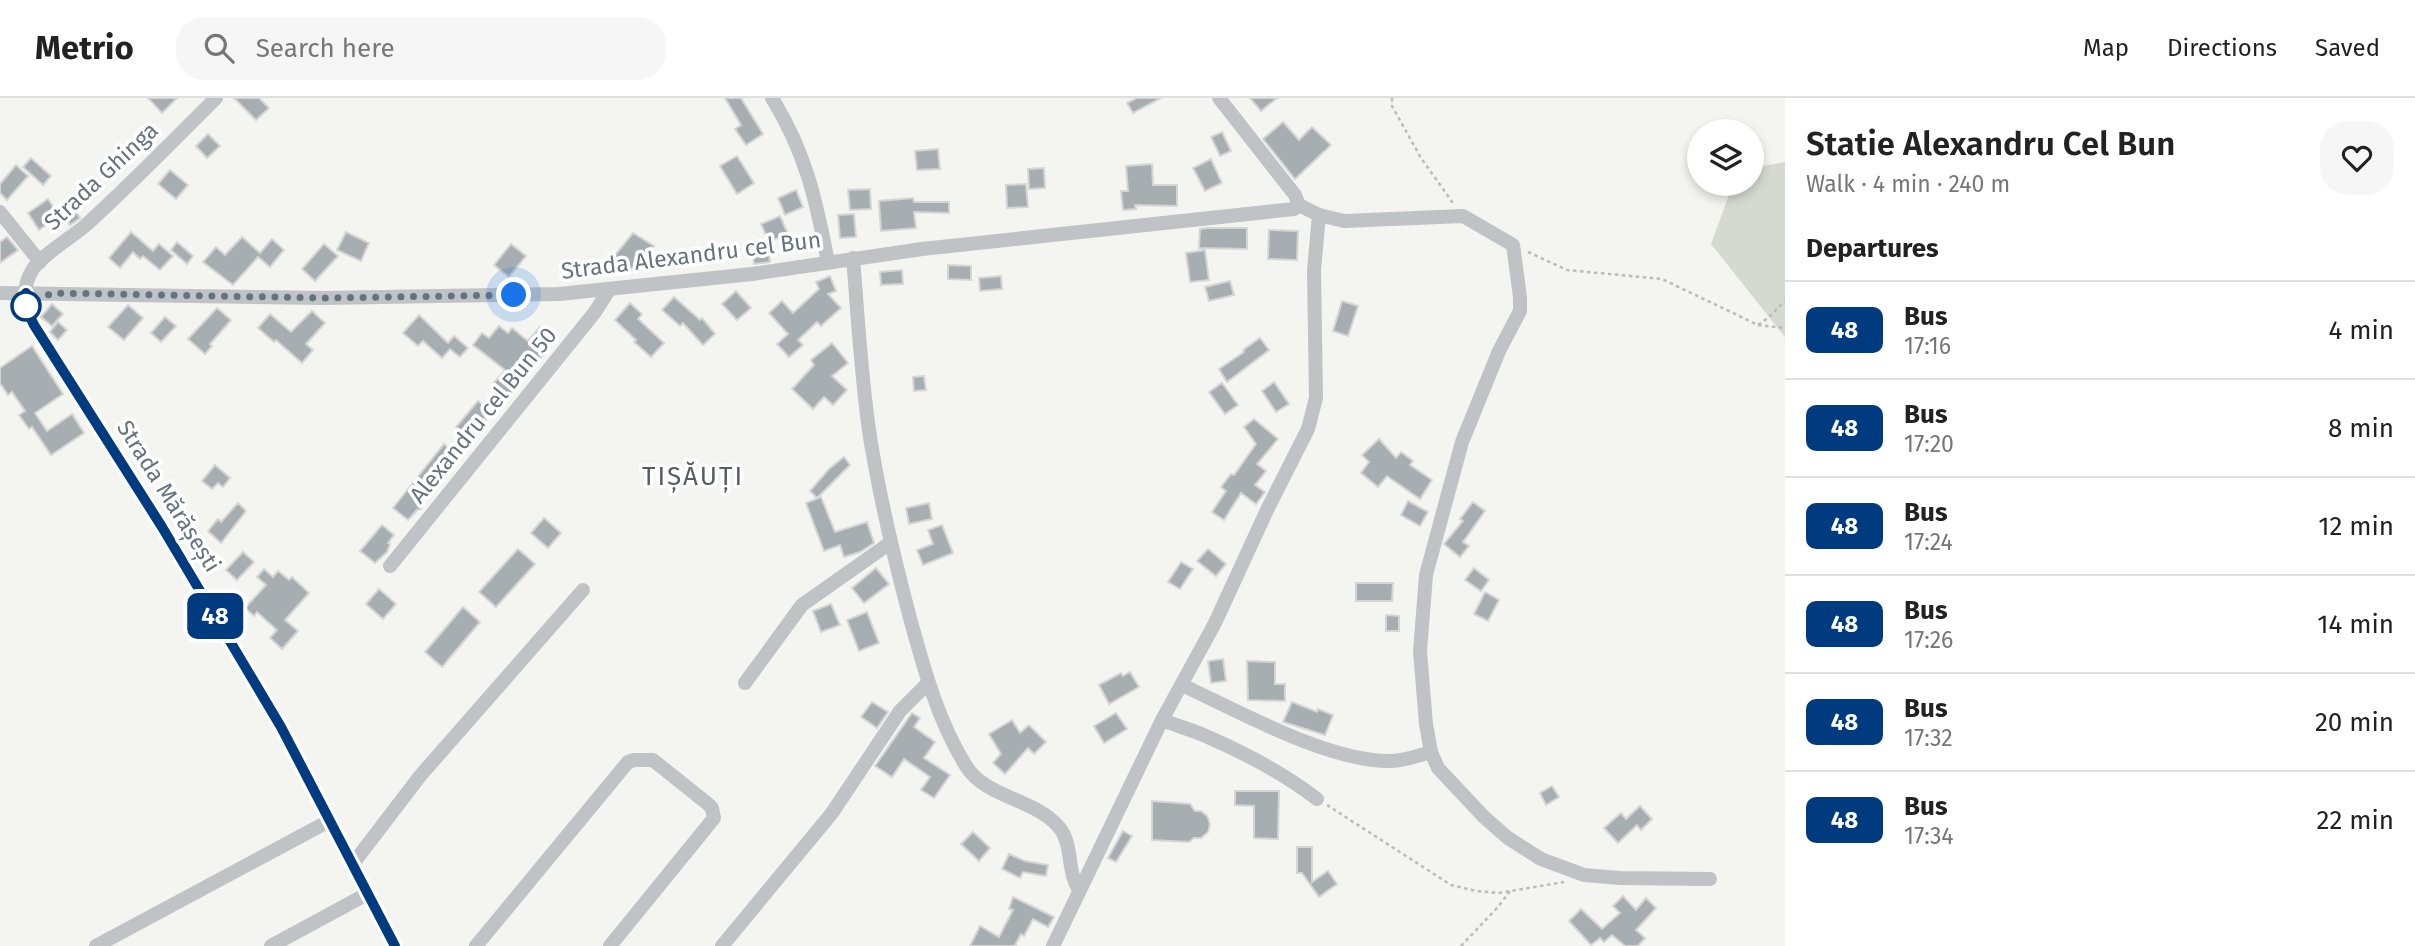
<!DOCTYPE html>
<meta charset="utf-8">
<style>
body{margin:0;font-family:"Fira Sans",sans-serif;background:#f6f6f6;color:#222;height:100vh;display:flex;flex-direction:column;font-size:26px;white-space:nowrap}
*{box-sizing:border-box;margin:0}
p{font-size:23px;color:#767676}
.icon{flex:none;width:38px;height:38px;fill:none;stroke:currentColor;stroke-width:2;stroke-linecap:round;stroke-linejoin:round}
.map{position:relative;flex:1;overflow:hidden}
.panel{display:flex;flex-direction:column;background:#fff;width:630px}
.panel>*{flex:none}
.badge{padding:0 14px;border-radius:10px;font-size:24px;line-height:46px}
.tools{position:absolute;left:1687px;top:21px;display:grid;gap:14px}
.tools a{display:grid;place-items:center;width:77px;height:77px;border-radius:50%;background:#fff;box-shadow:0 4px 10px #0003;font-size:35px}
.you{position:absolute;width:35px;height:35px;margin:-18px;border:5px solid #fff;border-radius:50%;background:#1a73e8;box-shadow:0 0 0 10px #1a73e833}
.map>.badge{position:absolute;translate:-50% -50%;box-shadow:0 0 0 4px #fff}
h2{padding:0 21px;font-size:26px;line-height:63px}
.round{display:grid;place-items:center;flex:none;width:74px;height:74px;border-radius:28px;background:#f6f6f6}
.overview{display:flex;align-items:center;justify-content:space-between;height:119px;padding:0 21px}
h1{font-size:33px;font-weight:600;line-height:52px}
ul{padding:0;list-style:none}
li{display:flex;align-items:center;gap:21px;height:98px;padding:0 21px;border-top:2px solid #e0e0e0}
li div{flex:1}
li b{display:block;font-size:26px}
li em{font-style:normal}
li .badge{min-width:77px;font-weight:700;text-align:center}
header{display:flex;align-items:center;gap:42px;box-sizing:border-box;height:98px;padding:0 35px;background:#fff;border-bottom:2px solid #e0e0e0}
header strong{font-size:33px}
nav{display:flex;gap:38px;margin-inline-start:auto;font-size:24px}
.search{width:490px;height:63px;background:#f6f6f6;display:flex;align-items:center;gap:18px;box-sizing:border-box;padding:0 24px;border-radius:28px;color:#767676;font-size:26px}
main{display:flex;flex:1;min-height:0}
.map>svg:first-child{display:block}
</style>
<header>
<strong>Metrio</strong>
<div class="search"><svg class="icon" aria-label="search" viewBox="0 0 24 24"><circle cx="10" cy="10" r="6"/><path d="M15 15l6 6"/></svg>Search here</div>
<nav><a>Map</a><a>Directions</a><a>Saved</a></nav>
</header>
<main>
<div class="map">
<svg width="1785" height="848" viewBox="0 0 1785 848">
<rect width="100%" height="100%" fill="#f4f4f0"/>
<path fill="#d5dad1" d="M1785 64V239L1711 146 1733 86H1752V70Z"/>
<g fill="#a6aeb2" stroke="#d5d5d3" stroke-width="2">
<path d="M148 0H177L162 15Z"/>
<path d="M234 0H259L269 10 256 22Z"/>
<path d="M725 0H741L763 36 746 47 735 31 741 27Z"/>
<path d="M1137 0H1161L1133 15 1127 5Z"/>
<path d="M1250 0H1277L1261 13Z"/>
<path d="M1283 24 1299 42 1312 29 1331 47 1295 81 1263 41Z"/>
<path d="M1222 34 1231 53 1220 58 1211 39Z"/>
<path d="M208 36 220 48 207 60 196 48Z"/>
<path d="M938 51 940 71 917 72 915 53Z"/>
<path d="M737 58 754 85 737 96 720 68Z"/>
<path d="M31 60 51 78 43 87 23 69Z"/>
<path d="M1211 61 1222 85 1205 93 1193 70Z"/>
<path d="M1152 66 1153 87H1177V108L1135 107 1136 111 1123 112 1121 93H1128L1126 68Z"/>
<path d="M16 67 28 78 7 102 0 95V86Z"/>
<path d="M1044 70 1045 90 1029 91 1028 71Z"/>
<path d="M170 72 188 87 176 101 158 86Z"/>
<path d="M1026 86 1028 109 1007 110 1006 87Z"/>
<path d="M870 91 871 111 850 112 848 92Z"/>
<path d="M796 92 803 109 785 117 778 100Z"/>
<path d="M913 100 914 104H949V115L914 114 916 130 881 133 879 103Z"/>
<path d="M48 101 59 118 39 132 28 115Z"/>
<path d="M71 107 80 120 70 127 61 114Z"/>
<path d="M854 116 856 139 840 140 838 117Z"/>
<path d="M780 118 788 136 769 144 761 126Z"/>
<path d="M1209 130H1247V151L1199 150 1200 131Z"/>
<path d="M1269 132 1298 133 1297 162 1268 161Z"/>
<path d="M131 134 153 153 159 146 173 158 160 172 143 158 140 161 133 154 120 170 109 160Z"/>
<path d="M346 134 369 145 361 163 337 152Z"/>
<path d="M633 135 654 148 633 173 612 161Z"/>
<path d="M7 139 18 152 0 165V144Z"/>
<path d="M242 139 260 155 272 141 284 152 270 169 258 159 233 187 203 164 216 149 225 157Z"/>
<path d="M177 144 193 158 187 166 171 152Z"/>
<path d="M324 146 338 158 315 183 302 171Z"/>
<path d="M511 146 526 158 509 179 494 167Z"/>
<path d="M768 148 770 164 754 166 752 149Z"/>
<path d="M1205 152 1209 182 1190 184 1186 155Z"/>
<path d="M948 167 971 168V182L948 181Z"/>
<path d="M902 172 903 186 881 187 880 174Z"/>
<path d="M830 178 836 193 828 196 841 210 821 228 817 224 798 242 803 247 789 259 777 246 788 236 769 215 782 203 793 215 819 191 816 184Z"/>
<path d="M1001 178 1002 191 980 193 979 180Z"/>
<path d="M1230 183 1234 197 1209 203 1205 189Z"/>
<path d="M736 193 751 210 737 222 722 206Z"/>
<path d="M674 199 700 222 702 220 715 236 703 247 683 225 680 228 662 212Z"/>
<path d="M1342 203 1358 208 1348 238 1333 233Z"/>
<path d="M630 205 642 216 638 221 664 245 651 259 634 244 636 242 615 222Z"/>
<path d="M52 206 63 216 52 228 41 219Z"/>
<path d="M128 207 143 220 124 242 108 229Z"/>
<path d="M217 210 231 222 210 246 212 248 205 256 188 241Z"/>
<path d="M312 213 325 225 306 246 313 252 302 265 276 242 274 244 258 230 270 216 291 234Z"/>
<path d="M419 217 448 245 454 238 468 250 460 259 450 251 442 260 423 243 418 248 403 235Z"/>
<path d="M165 219 176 228 161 244 151 235Z"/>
<path d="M58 224 67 232 58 242 50 234Z"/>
<path d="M499 228 508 235 512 230 528 243 540 229 552 240 546 247 548 249 545 257 542 258 521 283V287L517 288 508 298 493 286 505 272 473 247 482 235 489 240Z"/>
<path d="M1260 240 1269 252 1227 284 1219 271 1244 254 1243 252Z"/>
<path d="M832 245 848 265 832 278 847 292 833 307 824 299 813 311 792 291 814 267 811 262Z"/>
<path d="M32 248 63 296 35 315 47 333 72 316 84 335 51 357 32 329 29 331 19 317 25 313 12 294 8 297 0 285V270Z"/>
<path d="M924 278 926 292 914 293 913 279Z"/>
<path d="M1274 284 1289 306 1276 314 1262 293Z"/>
<path d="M1222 285 1238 307 1225 316 1209 294Z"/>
<path d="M478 303 490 313 484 321 486 322 484 330 471 341 456 329Z"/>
<path d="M1254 321 1278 341 1257 366 1266 373 1255 387 1265 394 1256 406 1241 395 1224 422 1212 414 1226 393 1221 389 1231 376 1234 377 1256 346 1244 329Z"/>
<path d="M1379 341 1396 360 1401 354 1413 363 1410 367 1432 382 1420 401 1387 378 1378 389 1361 375 1369 364 1362 357Z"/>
<path d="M444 346 456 357 450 364 452 366 450 374 437 384 422 402 423 403 421 411 417 412 408 422 393 410Z"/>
<path d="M844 359 850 367 817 400 810 393 829 371Z"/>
<path d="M215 367 230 380 223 389 218 385 212 391 202 383Z"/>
<path d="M821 399 835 434 867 424 874 445 860 454 844 459 840 447 824 453 806 405Z"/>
<path d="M1408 403 1428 414 1420 428 1401 417Z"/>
<path d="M1473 404 1485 413 1463 444 1469 448 1460 459 1444 446 1463 423 1460 421Z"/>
<path d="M238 405 246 413 221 445 208 433 218 421 221 424Z"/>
<path d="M929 405 932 421 909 426 906 410Z"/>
<path d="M544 420 561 435 548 450 531 435Z"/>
<path d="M382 427 394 437 388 445 390 446 387 454 375 465 360 453Z"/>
<path d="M942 427 953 455 923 467 917 452 933 446 928 432Z"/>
<path d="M518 451 535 466 496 509 479 494Z"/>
<path d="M1208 451 1226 466 1216 478 1197 463Z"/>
<path d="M243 454 254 464 237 482 226 472Z"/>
<path d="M1181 464 1193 471 1180 491 1168 484Z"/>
<path d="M876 470 889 486 864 505 852 490Z"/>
<path d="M1474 470 1489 482 1481 493 1465 482Z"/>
<path d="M264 471 273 479 278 473 289 482 292 479 309 495 285 522 298 533 282 551 270 540 277 532 257 514 254 518 245 510 266 487 257 479Z"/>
<path d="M1356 485H1393L1392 503H1356Z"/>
<path d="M379 491 396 506 383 521 366 506Z"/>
<path d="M1485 494 1499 502 1488 523 1474 516Z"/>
<path d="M831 506 840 527 821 534 813 513Z"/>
<path d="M463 509 480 524 442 569 425 554Z"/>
<path d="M867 514 879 545 859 553 847 522Z"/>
<path d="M1386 517 1399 518V533H1386Z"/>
<path d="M1223 561 1226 583 1211 585 1208 563Z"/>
<path d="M1247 563 1275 564V586H1285V603L1248 602Z"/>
<path d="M1130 574 1139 589 1109 606 1099 587 1121 575 1123 578Z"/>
<path d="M872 604 888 614 877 630 861 619Z"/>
<path d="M1292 604 1317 614 1318 611 1333 617 1325 637 1283 624Z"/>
<path d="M912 615 920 620 914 629 935 644 924 660 950 677 934 700 921 692 930 679 904 661 892 679 875 668Z"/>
<path d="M1116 615 1127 631 1104 645 1094 628Z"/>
<path d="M1012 622 1020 635 1029 627 1046 644 1034 656 1028 650 1005 676 993 665 1001 656 989 636Z"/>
<path d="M1552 688 1559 699 1546 707 1540 695Z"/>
<path d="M1235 693H1279L1278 741 1254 740V708L1235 707Z"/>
<path d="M1152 703 1190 706 1195 713H1201L1207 718 1210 726 1208 734 1201 740H1194L1189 744 1152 742Z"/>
<path d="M1640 708 1652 721 1641 732 1637 727 1618 745 1604 730 1621 715 1626 721Z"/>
<path d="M1123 733 1132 738 1116 764 1108 760Z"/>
<path d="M973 734 990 750 979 763 961 746Z"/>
<path d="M1297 749H1312V784L1328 773 1337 786 1319 799 1302 775H1297Z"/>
<path d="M1009 756 1025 763 1048 767 1046 778 1023 774 1020 780 1002 771Z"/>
<path d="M1623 798 1636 812 1646 800 1656 810 1636 832 1645 840 1638 848H1625L1612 837 1604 844 1600 840 1591 847 1569 823 1581 811 1602 831 1620 815 1613 808Z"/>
<path d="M1013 799 1054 819 1048 829 1033 821 1024 838 1021 836 1015 847 1017 848H970L980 828 999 839 1013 812 1009 811Z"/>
</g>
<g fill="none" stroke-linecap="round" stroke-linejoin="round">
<g stroke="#b9bbbd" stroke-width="2.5" stroke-dasharray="3.5 3.5" stroke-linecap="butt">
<path d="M1392 0V8L1421 60 1453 105"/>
<path d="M1528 154 1567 172 1662 181 1758 227 1768 220 1785 203"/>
<path d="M1758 227 1785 230"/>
<path d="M1327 707 1451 787 1476 793 1499 795 1564 784"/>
<path d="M1461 848 1498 809 1510 793"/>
</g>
<g stroke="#bfc3c6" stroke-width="14">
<path d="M216 0C173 43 131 86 86 127 72 139 42 157 33 171 21 189 25 209 34 227L162 429 281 629 395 848"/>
<path d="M772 0C806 55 816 102 828 164"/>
<path d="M1219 0 1295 97 1299 107 1319 117 1344 123 1463 118 1513 147 1520 199V213L1499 253 1462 344 1426 477 1420 553 1426 626 1431 654 1438 670 1484 719 1508 740 1541 761 1584 777 1620 780 1710 781"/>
<path d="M0 114 40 164"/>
<path d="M853 160C858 219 861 280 870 339 880 401 894 460 910 520 924 571 938 623 966 668 986 700 1033 700 1058 728 1074 746 1066 772 1079 792"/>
<path d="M0 195 324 200 559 196 752 176 922 151 1294 111 1299 107"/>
<path d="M390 468 595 214 609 192"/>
<path d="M745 585 802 507 890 445"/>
<path d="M1182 587C1238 613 1327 663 1389 663 1404 663 1417 658 1431 654"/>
<path d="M1162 622C1177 628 1193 632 1208 639 1247 656 1283 675 1317 701"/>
<path d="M352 767 420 678 583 492"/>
<path d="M96 848 329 723"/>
<path d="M271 848 367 796"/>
<path d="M476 848 628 664 634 662H653L708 706 712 710 714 720 610 848"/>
<path d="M722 848 832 715 900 613 928 585"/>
<path d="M1053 848 1162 622 1215 525 1267 412 1308 331 1316 300 1314 172 1319 117"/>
</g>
</g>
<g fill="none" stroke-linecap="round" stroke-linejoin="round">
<defs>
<path id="line" d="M26 195V210L34 227 162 429 281 629 395 848"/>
</defs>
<use href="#line" stroke="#fff" stroke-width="16"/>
<use href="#line" stroke="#003b80" stroke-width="10"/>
<path stroke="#64747f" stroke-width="7" stroke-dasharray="0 12.6" d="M26 208 52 195 324 200 514 197"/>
</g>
<circle fill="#fff" stroke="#003b80" stroke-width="3.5" cx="26" cy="208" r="14"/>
<g text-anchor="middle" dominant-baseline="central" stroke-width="7" stroke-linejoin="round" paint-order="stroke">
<g font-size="23" fill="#64747f" stroke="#fff">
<text transform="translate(101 78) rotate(-43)">Strada Ghinga</text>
<text transform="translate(691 157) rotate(-7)">Strada Alexandru cel Bun</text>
<text transform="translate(483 317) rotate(-51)">Alexandru cel Bun 50</text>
<text transform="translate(169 398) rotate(58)">Strada Mărășești</text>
</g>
<g font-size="26" letter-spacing="2" fill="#525d65" stroke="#fff">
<text x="693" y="378">TIȘĂUȚI</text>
</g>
</g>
</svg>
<div class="tools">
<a><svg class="icon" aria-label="layers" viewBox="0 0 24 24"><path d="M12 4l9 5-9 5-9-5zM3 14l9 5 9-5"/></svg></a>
</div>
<div class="you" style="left:514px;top:197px"></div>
<b class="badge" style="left:215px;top:518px;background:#003b80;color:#fff">48</b>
</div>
<section class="panel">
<div class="overview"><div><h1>Statie Alexandru Cel Bun</h1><p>Walk · 4 min · 240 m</p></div><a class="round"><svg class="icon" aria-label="heart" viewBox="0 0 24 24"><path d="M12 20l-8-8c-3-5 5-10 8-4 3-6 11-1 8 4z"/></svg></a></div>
<h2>Departures</h2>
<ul>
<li><span class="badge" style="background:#003b80;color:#fff">48</span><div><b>Bus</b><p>17:16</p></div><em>4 min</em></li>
<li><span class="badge" style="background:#003b80;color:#fff">48</span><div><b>Bus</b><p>17:20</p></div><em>8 min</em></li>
<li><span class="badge" style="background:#003b80;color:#fff">48</span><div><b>Bus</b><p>17:24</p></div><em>12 min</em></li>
<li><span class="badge" style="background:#003b80;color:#fff">48</span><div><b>Bus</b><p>17:26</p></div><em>14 min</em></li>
<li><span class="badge" style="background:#003b80;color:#fff">48</span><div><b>Bus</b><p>17:32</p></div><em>20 min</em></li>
<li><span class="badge" style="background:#003b80;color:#fff">48</span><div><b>Bus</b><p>17:34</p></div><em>22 min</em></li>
</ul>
</section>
</main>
